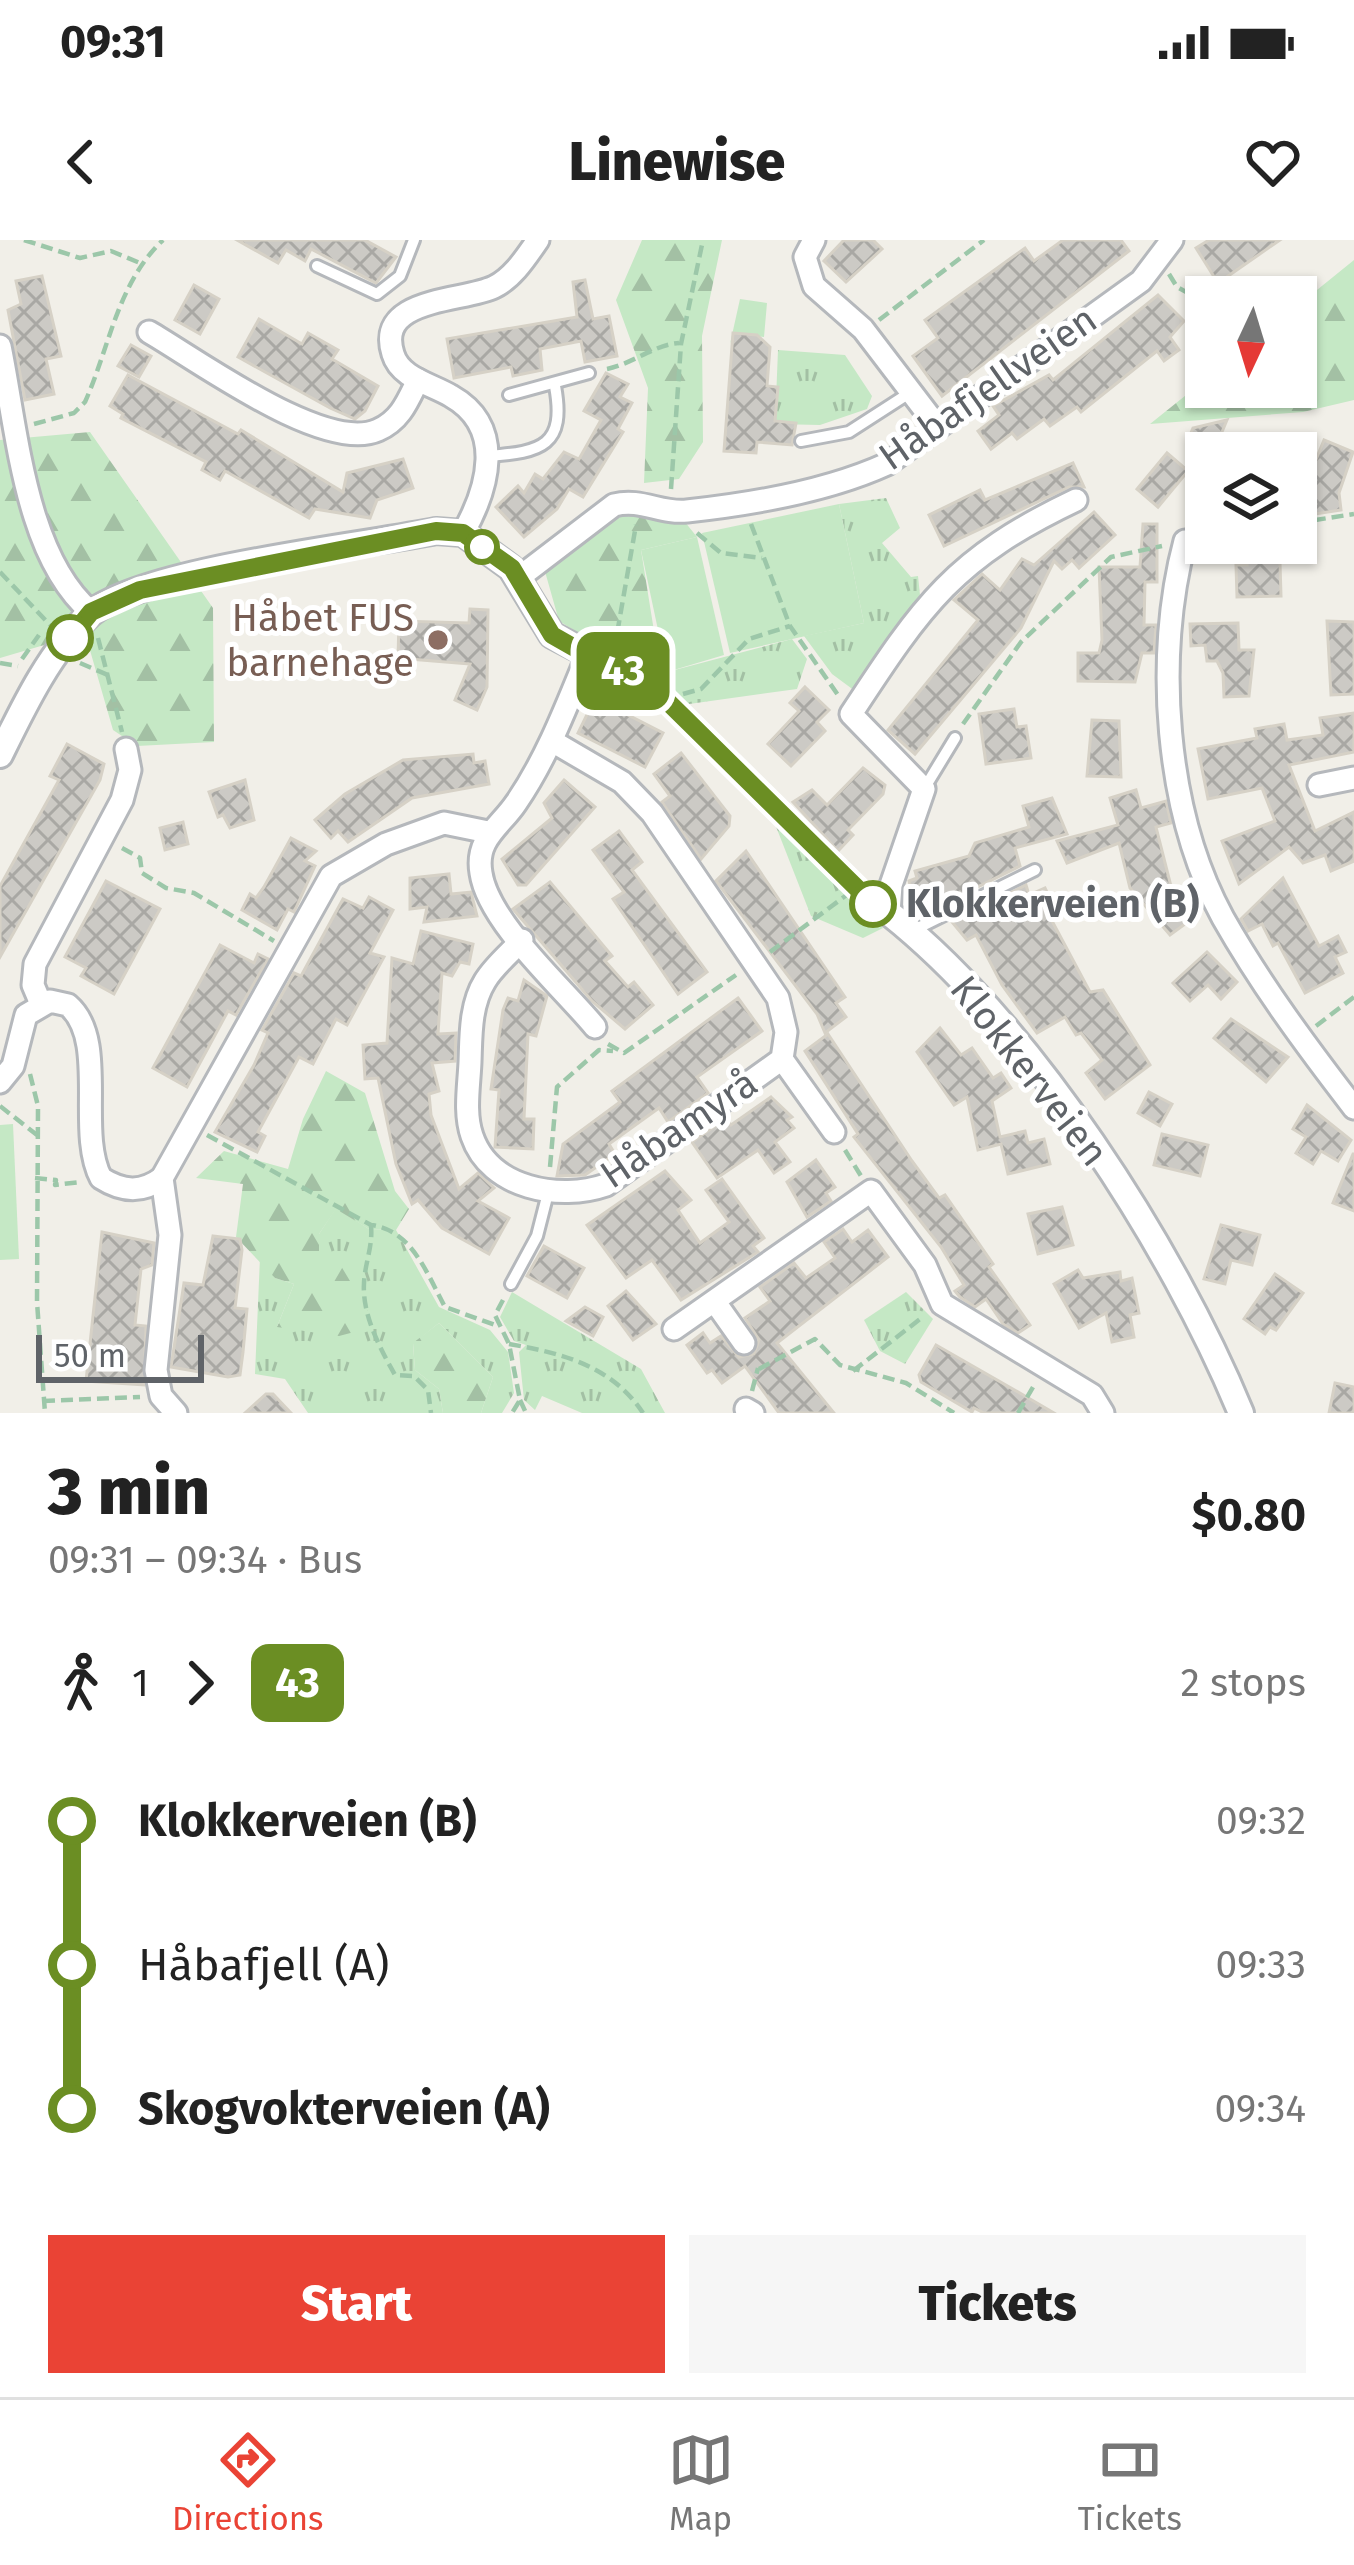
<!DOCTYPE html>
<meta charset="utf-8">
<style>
body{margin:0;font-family:"Fira Sans",sans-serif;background:#f6f6f6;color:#222;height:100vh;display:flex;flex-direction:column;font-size:45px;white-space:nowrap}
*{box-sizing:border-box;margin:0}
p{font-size:39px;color:#767676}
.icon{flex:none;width:66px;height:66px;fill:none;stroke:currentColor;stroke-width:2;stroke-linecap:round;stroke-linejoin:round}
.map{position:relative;height:1173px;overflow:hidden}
.sheet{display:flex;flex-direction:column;background:#fff;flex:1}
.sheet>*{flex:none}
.badge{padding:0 24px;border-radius:18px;font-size:42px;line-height:78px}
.needle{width:78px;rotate:184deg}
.controls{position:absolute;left:1185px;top:36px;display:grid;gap:24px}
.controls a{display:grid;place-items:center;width:132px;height:132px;border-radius:0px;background:#fff;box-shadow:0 3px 9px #0004;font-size:60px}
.scale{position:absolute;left:36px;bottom:30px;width:168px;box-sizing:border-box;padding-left:12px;border:6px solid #5f6368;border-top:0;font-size:33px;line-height:42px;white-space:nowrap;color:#5f6368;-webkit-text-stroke:9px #fff;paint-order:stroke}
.map>.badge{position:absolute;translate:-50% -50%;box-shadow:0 0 0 6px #fff}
.legs{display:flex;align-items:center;gap:18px;height:132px;padding:0 48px;font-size:39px}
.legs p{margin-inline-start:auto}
.headline{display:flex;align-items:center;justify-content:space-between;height:204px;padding:0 48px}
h1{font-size:66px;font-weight:800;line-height:90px}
.button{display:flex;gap:24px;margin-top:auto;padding:24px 48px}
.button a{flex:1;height:138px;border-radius:0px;background:#ea4335;color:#fff;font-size:48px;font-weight:800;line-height:138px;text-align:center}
.button a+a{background:#f6f6f6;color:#222}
ul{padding:0 48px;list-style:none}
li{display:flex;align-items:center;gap:42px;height:144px;font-size:45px}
li i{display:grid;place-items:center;width:18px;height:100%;margin:0 15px;background:currentColor}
li i::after{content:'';width:30px;height:30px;margin:-15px;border:9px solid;border-radius:50%;background:#fff}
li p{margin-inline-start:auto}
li:first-child i{background:linear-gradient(#0000 50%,currentColor 0)}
li:last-child i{background:linear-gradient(currentColor 50%,#0000 0)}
.status{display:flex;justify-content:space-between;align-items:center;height:84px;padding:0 60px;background:#fff;direction:ltr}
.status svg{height:33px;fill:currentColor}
header{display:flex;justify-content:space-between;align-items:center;height:156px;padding:0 48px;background:#fff;font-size:54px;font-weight:800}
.menu{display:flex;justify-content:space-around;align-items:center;height:168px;border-top:3px solid #e0e0e0;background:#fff;font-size:33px;color:#767676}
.menu a{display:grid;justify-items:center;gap:6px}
.menu .current{color:#ea4335}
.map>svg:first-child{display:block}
</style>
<div class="status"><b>09:31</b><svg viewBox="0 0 49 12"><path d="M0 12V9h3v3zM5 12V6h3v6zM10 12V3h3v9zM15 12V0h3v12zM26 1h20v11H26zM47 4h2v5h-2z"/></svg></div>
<header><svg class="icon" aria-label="back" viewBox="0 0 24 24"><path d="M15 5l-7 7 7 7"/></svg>Linewise<svg class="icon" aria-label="heart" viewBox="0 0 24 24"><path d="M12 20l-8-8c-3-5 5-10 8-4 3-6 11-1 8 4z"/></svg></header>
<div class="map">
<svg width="1354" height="1173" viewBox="0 0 1354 1173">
<defs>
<pattern id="grass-tufts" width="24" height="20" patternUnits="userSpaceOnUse" patternTransform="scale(3)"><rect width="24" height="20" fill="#c5e8c5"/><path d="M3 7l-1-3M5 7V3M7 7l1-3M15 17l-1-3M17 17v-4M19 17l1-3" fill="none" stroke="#a3c0a4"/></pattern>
<pattern id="forest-firs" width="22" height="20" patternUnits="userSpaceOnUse" patternTransform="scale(3)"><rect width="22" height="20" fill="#c5e8c5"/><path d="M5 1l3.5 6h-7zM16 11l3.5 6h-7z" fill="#a3c0a4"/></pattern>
<pattern id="building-cross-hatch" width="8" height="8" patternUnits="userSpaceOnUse" patternTransform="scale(3)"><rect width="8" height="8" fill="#cccac5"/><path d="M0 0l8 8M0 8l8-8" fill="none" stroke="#a9a8a4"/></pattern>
</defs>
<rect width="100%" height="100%" fill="#f1efe8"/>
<g fill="url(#grass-tufts)">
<path d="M778 110 845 115 872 156 867 169 820 185 775 184Z"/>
<path d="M886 258 900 288 882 303 911 337 918 336 920 355 855 451 832 434 804 396 864 383 839 264Z"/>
<path d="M792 399 807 419 797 449 682 465 637 429 658 416 667 432Z"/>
<path d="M780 580 883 688 863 698 811 676 775 584Z"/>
<path d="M336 968 369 989 396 990 439 1067 490 1090 508 1112 514 1153 502 1173H481L493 1137 439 1083 413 1104 415 1130 439 1149 443 1173H308L285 1139 255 1134 260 1017 275 1038 294 1044 277 1087 319 1025V994Z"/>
<path d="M512 1052 641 1129 665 1173H582L542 1156 535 1170 524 1160 519 1112 526 1105 514 1101 500 1077Z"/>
<path d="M906 1052 933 1079 905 1124 880 1111 864 1080Z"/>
</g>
<g fill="url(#forest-firs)">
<path d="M642 0H722L702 96 703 202 679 239 644 243 648 148 616 60Z"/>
<path d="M1354 20V160L1303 172 1150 184 1206 139V147H1296V67Z"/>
<path d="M90 192 213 368 214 502 137 506 113 490 85 393 0 418V200Z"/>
<path d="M646 272 685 282 697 297 641 310 658 416 637 429 559 381 544 328 603 279Z"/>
<path d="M326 831 365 853 395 951 409 969 396 990 369 989 336 969 319 994V1024L341 1026 377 1086 339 1096 277 1087 294 1044 275 1038 236 997 243 944 196 938 224 911 288 929 303 879Z"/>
<path d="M439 1083 493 1137 481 1173H443L439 1149 415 1130 413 1103Z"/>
</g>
<g fill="#c5e8c5">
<path d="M740 59 767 63 764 97 734 93 730 104Z"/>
<path d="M839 264 864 383 730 413 702 293Z"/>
<path d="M697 297 724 415 667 432 641 310Z"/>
<path d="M13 884 19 1019 0 1020V885Z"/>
</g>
<g fill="url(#building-cross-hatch)" stroke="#d6d1c6" stroke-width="3">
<path d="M237 0H365L396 17 376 43 311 9 305 21 286 10 278 23Z"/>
<path d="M844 0H873L882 9 846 42 824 21Z"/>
<path d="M1063 0H1121L1129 11 942 156 913 116 938 98 925 80 1025 8 1034 21Z"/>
<path d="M1209 0H1280L1218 43 1196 8Z"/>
<path d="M42 36 61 116 46 119 54 154 25 160 8 70 21 64 16 41Z"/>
<path d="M585 40 593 79 609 76 617 116 585 122 581 101 540 109 542 130 513 136 511 127 454 138 447 99 577 77 573 42Z"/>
<path d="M194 45 219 59 200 94 175 80Z"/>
<path d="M1158 55 1184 81 1170 97 1179 110 1164 121 1157 111 1081 172 1077 167 1050 186 1044 179 1017 199 1012 193 991 209 978 191 999 175 993 166 1049 135 1053 140Z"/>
<path d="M259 79 302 104 308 93 338 110 332 119 378 146 365 171 355 179 330 168 238 117Z"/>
<path d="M733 93 757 95 770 107 767 146 778 147 775 181 796 183 792 205 757 202 756 213 724 211Z"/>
<path d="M131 105 151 116 139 137 118 126Z"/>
<path d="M606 133 628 144 620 157 632 163 618 189 623 192 583 257 569 249 557 269 524 297 496 267 518 246 524 253 535 234 543 239 564 212 579 219 601 180 584 171Z"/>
<path d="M128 135 238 194 241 190 343 252 347 233 403 219 413 248 377 260 370 278 315 269 309 278 225 231 220 240 202 230 206 222 121 178 123 174 110 166Z"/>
<path d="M1227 180 1214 211 1188 200 1193 188Z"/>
<path d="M1324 200 1353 212 1339 253 1341 270 1308 275 1304 249Z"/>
<path d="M1167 213 1188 231 1158 267 1137 249Z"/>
<path d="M1073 223 1084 247H1069L944 306 929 275 980 250 985 260Z"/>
<path d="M1094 272 1115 295 1079 328 1072 320 1062 329 1054 321 1021 388 915 514 888 490 978 380 954 360 982 334 1000 350 1022 319 1034 325Z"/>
<path d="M1143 284H1157V342H1145L1144 385H1156L1154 413H1142L1135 442 1078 441V413H1099L1102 400 1099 327H1140Z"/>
<path d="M1247 316 1280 323 1281 356 1237 357 1236 325H1247Z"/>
<path d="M470 369 488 370 487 447 477 470 455 460 470 424 398 418 399 381 469 383Z"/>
<path d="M1327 381 1354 382V454L1331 455Z"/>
<path d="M1238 383 1239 410H1254L1249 456 1224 457 1223 433 1217 421H1207L1205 405 1191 406 1190 384Z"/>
<path d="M805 447 829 470 817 482 825 491 791 526 768 504 799 471 790 463Z"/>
<path d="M595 458 663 493 645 527 578 493Z"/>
<path d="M1014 469 1017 487 1026 486 1031 518 986 524 979 474Z"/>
<path d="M1354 473V512L1289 525 1315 591 1354 572V621L1331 631 1325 615 1303 623 1289 607 1239 644 1222 601 1275 581 1262 548 1208 559 1198 509 1257 498 1255 489 1284 484 1287 500 1323 495 1320 478Z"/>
<path d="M1092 480 1119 481 1121 537 1087 536Z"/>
<path d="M67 504 104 524 100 540 0 717V646L59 540 50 536Z"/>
<path d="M681 513 730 576 729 586 701 619 662 562 670 556 654 534Z"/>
<path d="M473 514 474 523 485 521 489 544 412 558 348 602 338 591 331 598 315 580 345 554 403 520Z"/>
<path d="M863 528 885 545 883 554 848 590 853 595 838 611 793 562 812 550 827 565Z"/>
<path d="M245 540 254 580 230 588 223 575 218 577 209 552Z"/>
<path d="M564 540 595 567 526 645H518L502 619 552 578 544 563Z"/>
<path d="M1136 550 1141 568 1166 561 1171 583 1156 587 1172 650 1192 679 1170 695 1130 648 1119 603 1067 623 1057 601 1118 585 1110 558Z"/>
<path d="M1052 558 1067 594 1015 608 1020 626 943 664 940 657 915 664 909 641 917 638 915 631 969 616 975 603 1029 587 1023 566Z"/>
<path d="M183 582 188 604 165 610 160 588Z"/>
<path d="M619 591 642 622 632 630 707 732 678 754 613 659 624 652 593 610Z"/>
<path d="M291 598 316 611 305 621 315 626 294 672 288 669 277 690 242 670 250 654 256 658 264 647Z"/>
<path d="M746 611 845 757 836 763 846 777 825 793 817 774 716 641Z"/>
<path d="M449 634 451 654 471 652 477 676 424 682 427 667 410 669V638Z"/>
<path d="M1283 638 1319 706 1338 696 1346 712 1335 717 1343 733 1305 753 1278 703 1273 706 1262 684 1248 691 1241 679Z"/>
<path d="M106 641 160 669 114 754 81 736 86 728 65 717Z"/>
<path d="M550 642 612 716 605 721 628 747 634 742 653 765 625 789 592 761 513 669Z"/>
<path d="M1026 645 1029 655 1045 648 1058 675 1051 679 1090 752 1103 750 1150 825 1105 859 1086 833 1102 820 1081 793 1076 795 1065 777 1037 793 1002 745 976 695 967 700 952 682Z"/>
<path d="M369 657 393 670 370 713 384 717 347 785 336 779 313 824 299 817 258 892 265 896 257 912 215 892 254 825 268 793 262 790 294 733 301 736 343 659 363 668Z"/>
<path d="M421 691 473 704 469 724 460 722 452 736 442 733 438 794 456 793 455 821 432 823 439 851 429 854 431 875 459 949 478 933 494 948 478 961 509 978 489 1014 442 988 418 960 412 964 396 924 378 838 365 839 363 805 387 803 392 718 413 724Z"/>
<path d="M220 705 254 723 258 714 268 719 236 775 228 771 187 847 153 828Z"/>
<path d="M1207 712 1237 742 1221 759 1208 745 1190 761 1173 743Z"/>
<path d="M524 740 547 756 536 796 528 794 524 879H534L533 909 495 907 499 850 491 849 503 770 508 758 518 761Z"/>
<path d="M738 758 762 791 697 837 708 853 668 882 659 868 609 904 615 914 585 935 557 936 563 904 620 862 612 851Z"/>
<path d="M1231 779 1288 817 1266 842 1214 798Z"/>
<path d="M940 788 961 815 972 808 993 838 1001 833 1011 848 992 861 1000 897 1025 891 1028 903 1044 899 1050 924 1008 934 1001 904 978 910 967 857 954 865 917 812Z"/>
<path d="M828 794 912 921 939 958 945 955 993 1024 989 1027 1030 1085 1018 1093 1003 1084 986 1059 975 1067 960 1057 955 1051 964 1045 941 1007 854 897 858 894 805 811Z"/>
<path d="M1149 852 1172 864 1160 886 1138 873Z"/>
<path d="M771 857 792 877 787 880 794 888 775 902 790 922 774 933 758 910 717 938 692 902 726 878 731 885Z"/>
<path d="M1307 865 1351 900 1338 921 1321 911 1313 924 1296 913 1306 897 1293 889Z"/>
<path d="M1162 894 1208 905 1200 936 1154 925Z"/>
<path d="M1353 914H1354V971L1333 963Z"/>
<path d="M816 920 835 947 826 953 831 961 807 977 787 942Z"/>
<path d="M665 931 691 960 678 970 700 1003 729 982 706 950 722 939 764 998 753 1006 758 1012 681 1060 652 1020 626 1038 587 985Z"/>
<path d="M1062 967 1073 1005 1038 1014 1028 974Z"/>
<path d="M1221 985 1260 995 1252 1025 1231 1020 1225 1044 1204 1039Z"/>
<path d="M843 989 852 1002 868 990 888 1017 777 1103 834 1173H779L745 1126 722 1143 712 1130 707 1133 687 1105 703 1093 710 1103 721 1096 739 1117 754 1114 759 1100 745 1078 770 1061 760 1047 794 1023 806 1038 835 1018 824 1002Z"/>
<path d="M102 992 154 1003 152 1025 141 1029 135 1085 146 1086 144 1145 86 1141Z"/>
<path d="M213 996 240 999 242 1010 235 1068 247 1069 243 1112 240 1135 228 1137 171 1127 184 1043 203 1045Z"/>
<path d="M544 1006 584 1028 567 1058 527 1036Z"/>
<path d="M1078 1030 1083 1038 1120 1032 1121 1041 1132 1038 1139 1073 1130 1075 1134 1097 1112 1102 1106 1073 1079 1088 1054 1044Z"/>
<path d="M1275 1034 1303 1053 1276 1090 1270 1087 1265 1094 1244 1079Z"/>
<path d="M626 1051 656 1084 633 1100 608 1066Z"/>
<path d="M585 1067 603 1077 593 1096 566 1081Z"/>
<path d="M936 1105 1025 1156 1054 1173H984L974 1168 972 1172 921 1142 919 1135Z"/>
<path d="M1335 1143 1354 1147V1173H1329Z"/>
<path d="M266 1154H273L291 1173H245Z"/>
</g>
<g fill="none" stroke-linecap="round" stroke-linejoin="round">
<defs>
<g id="service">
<path d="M317 26 377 54 400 36 414 0"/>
<path d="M509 155 589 133"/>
<path d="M801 201 849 192 911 152"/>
<path d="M488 216C542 212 566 206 555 146"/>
<path d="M590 415 666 459 887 672"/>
<path d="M924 549 955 498"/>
<path d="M912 691 1035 630"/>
<path d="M511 1044 537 996 548 953"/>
</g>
<g id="minor">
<path d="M814 0 805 17 814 46 863 89 937 186"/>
<path d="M149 92C199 121 325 214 378 190 401 180 408 160 418 140"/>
<path d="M0 106C17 189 25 316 91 372"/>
<path d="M463 293C488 249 506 187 451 156 431 144 400 138 393 114 375 57 463 62 494 47 513 38 526 17 538 0"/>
<path d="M1185 301C1154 416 1165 572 1223 678 1261 745 1307 807 1354 868"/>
<path d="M521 336 614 265C641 258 661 274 687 271 752 264 828 251 887 224L1141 41 1172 0"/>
<path d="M588 414C567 465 547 518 516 563 500 587 475 599 481 633 488 682 563 748 595 787"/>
<path d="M1319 545 1354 538"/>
<path d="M889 673 891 645 924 549 851 474C923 364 954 318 1076 260"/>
<path d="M522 700C510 713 494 726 485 741 470 765 471 796 470 822 469 846 464 873 472 896 490 949 560 961 606 945L782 819 786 792 778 758 652 573 622 542 552 501"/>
<path d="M41 764 33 745 35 724 122 560 130 530 126 509"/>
<path d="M782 819 834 892"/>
<path d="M0 842 13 826 26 775 50 761 68 765C109 800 76 891 101 938 123 952 142 953 162 938"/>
<path d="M715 1062 744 1103"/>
<path d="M674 1089 871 951 925 1025 942 1064 1092 1155 1103 1173"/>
<path d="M746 1169 753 1173"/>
<path d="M176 1173 161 1156 156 1130 170 995 162 938 331 636 386 604 444 583 488 592"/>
</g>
<g id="tertiary">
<path d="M0 515C23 468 50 411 89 375 138 330 361 306 436 291L463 293 511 328 552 395 588 414"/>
<path d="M889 673C1031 786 1172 1006 1241 1173"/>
</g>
</defs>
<use href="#service" stroke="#b5b8bc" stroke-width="16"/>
<use href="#minor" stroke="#b5b8bc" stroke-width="27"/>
<use href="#tertiary" stroke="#b5b8bc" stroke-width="30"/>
<g stroke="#9cc7a9" stroke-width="4.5" stroke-dasharray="12 6" stroke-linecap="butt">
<path d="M24 0 80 18 111 11 140 23"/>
<path d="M1169 34 1177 47 1206 63"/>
<path d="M879 80 984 0"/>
<path d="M607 129C632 124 656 104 679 103"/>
<path d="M34 184 74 173 85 162C110 106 117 44 163 0"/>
<path d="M671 249 681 104 703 0"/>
<path d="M1296 283 1354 274"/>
<path d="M751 284 790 386 838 455"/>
<path d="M697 293 721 313 762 318"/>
<path d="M0 332 50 385"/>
<path d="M98 398 122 492"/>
<path d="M609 408 618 388 636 285"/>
<path d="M22 419 39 395"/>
<path d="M0 423 18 426"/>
<path d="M80 423 108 435"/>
<path d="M683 454 701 449 749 399 790 386"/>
<path d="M963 484 1021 402 1111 317 1162 306"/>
<path d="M122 608 140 618 142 633 166 648 194 653 274 701"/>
<path d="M770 712 848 654"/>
<path d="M1316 786 1354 757"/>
<path d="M608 804 624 813 736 735"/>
<path d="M30 834 38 866 37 1062 45 1173"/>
<path d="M0 866 37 895"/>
<path d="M207 895 371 985C412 990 427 1034 445 1067L498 1086"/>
<path d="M845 910 861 936"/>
<path d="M550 927 557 847 599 810 613 811"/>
<path d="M35 938 56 940 55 945 80 942"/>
<path d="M371 985C373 1007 365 1022 364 1043 362 1075 380 1108 395 1135L414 1136 428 1150 431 1173"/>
<path d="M503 1060 495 1075 509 1104 520 1160 512 1173"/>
<path d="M509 1104C562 1113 612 1126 643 1173"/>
<path d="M759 1129 815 1099 840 1125 906 1143 954 1173"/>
<path d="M853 1131 924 1076"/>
<path d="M752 1151 758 1128"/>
<path d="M520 1160 526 1173"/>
<path d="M43 1161 140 1157"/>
<path d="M1018 1173 1033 1147"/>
</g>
<use href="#service" stroke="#fff" stroke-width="10"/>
<use href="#minor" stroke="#fff" stroke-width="21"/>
<use href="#tertiary" stroke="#fff" stroke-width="24"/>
</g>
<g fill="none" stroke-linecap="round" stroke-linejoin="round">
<defs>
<path id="line-1" d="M70 398 91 372 140 350 436 291 463 293 512 328 552 395 666 460 873 664"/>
</defs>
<use href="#line-1" stroke="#fff" stroke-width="27"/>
<use href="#line-1" stroke="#6b8e23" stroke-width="18"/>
</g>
<g fill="#fff" stroke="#6b8e23" stroke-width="6">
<circle cx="482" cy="307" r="15"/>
<circle cx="70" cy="398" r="21"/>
<circle cx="873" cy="664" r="21"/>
</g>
<circle fill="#8d6e63" stroke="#fff" stroke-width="4.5" cx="438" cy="400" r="12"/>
<g text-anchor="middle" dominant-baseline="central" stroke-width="10" stroke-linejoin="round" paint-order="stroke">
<g font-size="39" fill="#5f6368" stroke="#fff">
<text transform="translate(988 148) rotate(-35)">Håbafjellveien</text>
<text transform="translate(1029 831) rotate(52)">Klokkerveien</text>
<text transform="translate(679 889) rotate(-34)">Håbamyrå</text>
</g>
<g font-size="39" fill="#785e54" stroke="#fff" text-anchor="end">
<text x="414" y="378">Håbet FUS<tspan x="414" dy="45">barnehage</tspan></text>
</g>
<g font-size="39" font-weight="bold" fill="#5f6368" stroke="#fff" text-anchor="start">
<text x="906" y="664">Klokkerveien (B)</text>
</g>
</g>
</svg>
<div class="controls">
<a><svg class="needle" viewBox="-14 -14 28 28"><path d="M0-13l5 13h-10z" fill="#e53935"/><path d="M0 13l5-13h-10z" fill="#767676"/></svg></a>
<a><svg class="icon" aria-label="layers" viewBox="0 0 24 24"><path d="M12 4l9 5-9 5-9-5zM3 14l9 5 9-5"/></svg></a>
</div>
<div class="scale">50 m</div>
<b class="badge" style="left:623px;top:431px;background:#6b8e23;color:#fff">43</b>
</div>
<section class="sheet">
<div class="headline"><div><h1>3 min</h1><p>09:31 – 09:34 · Bus</p></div><b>$0.80</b></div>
<div class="legs"><svg class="icon" aria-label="walk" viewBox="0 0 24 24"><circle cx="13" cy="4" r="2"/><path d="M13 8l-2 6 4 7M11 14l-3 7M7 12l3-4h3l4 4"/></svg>1<svg class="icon" aria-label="forward" viewBox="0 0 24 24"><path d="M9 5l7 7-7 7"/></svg><b class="badge" style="background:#6b8e23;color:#fff">43</b><p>2 stops</p></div>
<ul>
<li><i style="color:#6b8e23"></i><b>Klokkerveien (B)</b><p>09:32</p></li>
<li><i style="color:#6b8e23"></i><span>Håbafjell (A)</span><p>09:33</p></li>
<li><i style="color:#6b8e23"></i><b>Skogvokterveien (A)</b><p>09:34</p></li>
</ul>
<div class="button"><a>Start</a><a>Tickets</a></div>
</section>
<nav class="menu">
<a class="current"><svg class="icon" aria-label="directions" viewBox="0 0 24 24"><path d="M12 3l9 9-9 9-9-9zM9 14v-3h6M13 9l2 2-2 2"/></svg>Directions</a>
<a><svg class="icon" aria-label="map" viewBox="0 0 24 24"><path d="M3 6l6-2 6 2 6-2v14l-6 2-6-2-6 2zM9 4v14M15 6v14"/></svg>Map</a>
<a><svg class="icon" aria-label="tickets" viewBox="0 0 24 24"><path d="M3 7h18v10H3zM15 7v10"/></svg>Tickets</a>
</nav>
